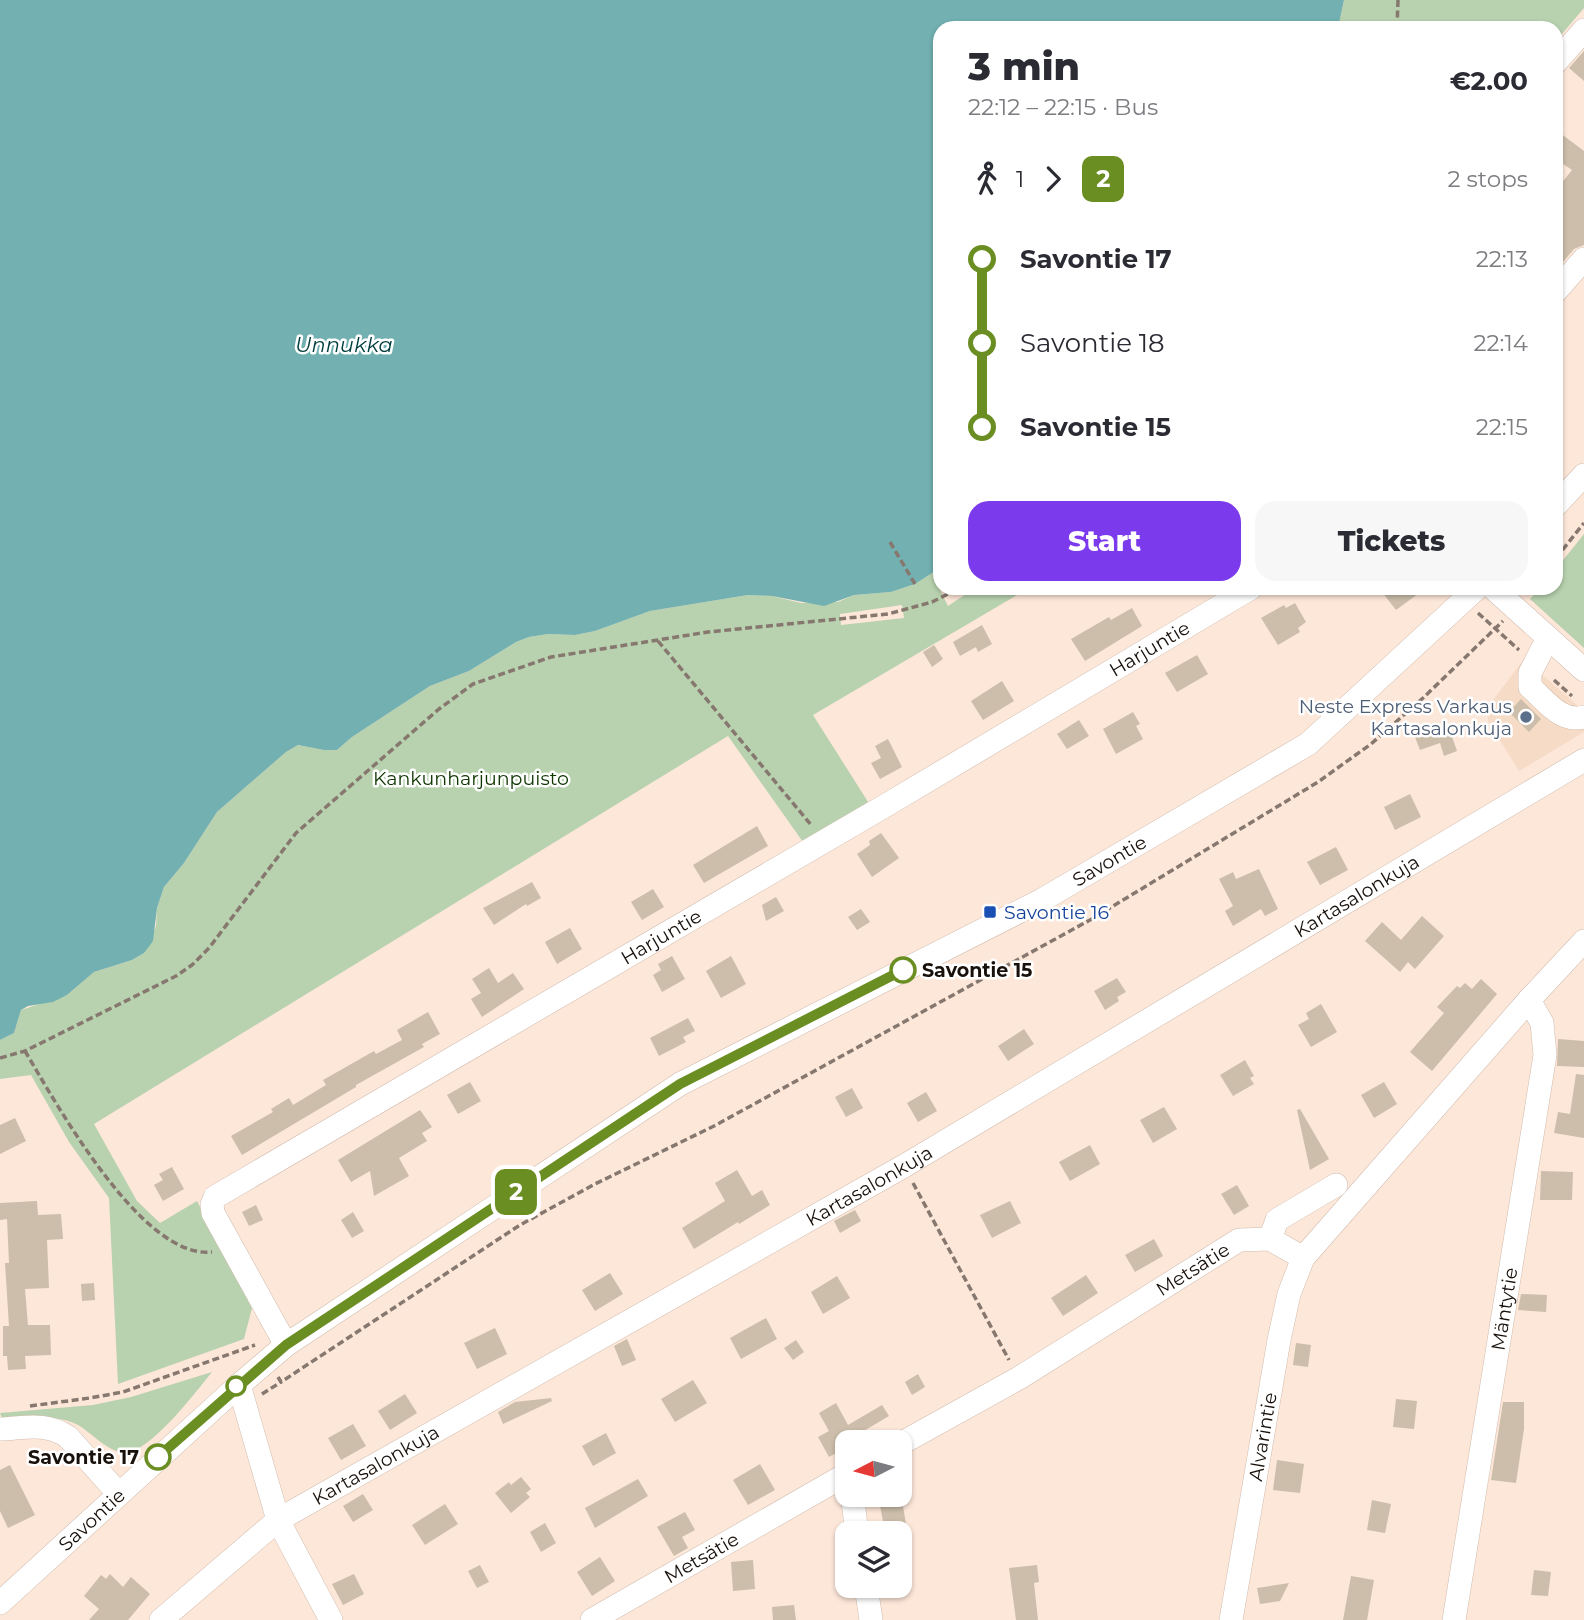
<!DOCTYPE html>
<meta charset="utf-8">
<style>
body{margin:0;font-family:Montserrat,sans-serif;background:#f7f7f7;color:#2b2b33;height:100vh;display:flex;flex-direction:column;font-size:26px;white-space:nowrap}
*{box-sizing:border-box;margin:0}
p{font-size:23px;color:#7c7c81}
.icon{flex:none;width:38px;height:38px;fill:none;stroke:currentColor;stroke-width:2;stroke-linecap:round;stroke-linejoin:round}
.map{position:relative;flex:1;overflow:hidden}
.details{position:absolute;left:933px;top:21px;width:630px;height:574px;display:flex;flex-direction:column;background:#fff;border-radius:21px;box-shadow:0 2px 5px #0004}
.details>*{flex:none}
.badge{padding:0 14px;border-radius:10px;font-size:24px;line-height:46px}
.needle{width:46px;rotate:264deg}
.controls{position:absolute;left:835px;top:1430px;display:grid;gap:14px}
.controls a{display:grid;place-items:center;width:77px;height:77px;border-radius:14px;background:#fff;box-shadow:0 2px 5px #0004;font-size:35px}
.map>.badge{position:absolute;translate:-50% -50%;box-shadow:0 0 0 4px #fff}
.legs{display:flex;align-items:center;gap:10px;height:77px;padding:0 35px;font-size:23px}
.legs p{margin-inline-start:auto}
.headline{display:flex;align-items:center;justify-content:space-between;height:119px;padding:0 35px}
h1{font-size:38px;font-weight:800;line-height:52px}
.button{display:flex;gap:14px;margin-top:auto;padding:14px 35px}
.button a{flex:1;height:80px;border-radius:21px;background:#7c3aed;color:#fff;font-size:28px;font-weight:800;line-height:80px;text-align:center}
.button a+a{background:#f7f7f7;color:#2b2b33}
ul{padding:0 35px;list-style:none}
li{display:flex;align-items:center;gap:24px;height:84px;font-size:26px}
li i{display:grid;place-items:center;width:10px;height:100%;margin:0 9px;background:currentColor}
li i::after{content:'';width:18px;height:18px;margin:-9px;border:5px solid;border-radius:50%;background:#fff}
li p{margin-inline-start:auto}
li:first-child i{background:linear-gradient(#0000 50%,currentColor 0)}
li:last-child i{background:linear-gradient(currentColor 50%,#0000 0)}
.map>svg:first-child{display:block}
</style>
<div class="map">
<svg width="1584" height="1620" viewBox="0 0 1584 1620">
<rect width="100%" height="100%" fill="#fde7d9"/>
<path fill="#f6dbc7" d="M1524 659 1584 711V732L1519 771 1488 721 1487 708Z"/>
<g fill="#b8d2af" fill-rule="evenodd">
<path d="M1344 0H1584V8L1556 41V28H1338Z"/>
<path d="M1584 534V648L1530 599 1540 588H1556V569Z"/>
<path d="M940 568V588H943L940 590 948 606 975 588H1029L813 715 870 805 803 842 728 736 94 1124 137 1201 160 1223 197 1201 252 1308 244 1339 118 1384 109 1198 69 1142 31 1075 0 1079V1040L14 1033 21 1010 67 995 94 972 132 960 144 953 156 926 157 908 164 887 184 863 217 812 286 752 298 745 324 750H337L352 737 430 686 469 671 516 642 529 637 548 634 575 635 595 631 650 611 748 595 772 596 801 603 838 602 854 595 891 592 915 584ZM902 605 904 618 841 625 840 614Z"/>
<path d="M212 1372C195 1393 157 1443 132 1451 109 1459 91 1428 71 1422 49 1415 25 1418 2 1418L0 1413 93 1405 131 1397Z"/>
</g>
<path fill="#72b0b1" d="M0 0H1344L1338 28H940V568L915 584 891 592 854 595 824 606 772 596 748 595 650 611 595 631 575 635 548 634 529 637 516 642 469 671 430 686 352 737 337 750H324L298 745 286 752 217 812 184 863 164 887 157 908 153 941 144 953 132 960 94 972 67 995 53 1002 28 1006 21 1010 14 1033 0 1040Z"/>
<g fill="#ccbeaa">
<path d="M1584 51V81L1569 68Z"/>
<path d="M1556 130 1584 151V245L1574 249 1563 262 1556 254V190L1572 170 1556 159Z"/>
<path d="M1379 588H1426L1396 610Z"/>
<path d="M1295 603 1306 622 1298 628 1300 632 1278 645 1261 618 1284 605 1286 608Z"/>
<path d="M1132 608 1142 626 1085 661 1071 639 1109 617 1111 620Z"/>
<path d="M982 625 992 644 978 652 976 647 960 656 953 642Z"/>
<path d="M934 645 943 659 932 667 923 652Z"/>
<path d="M1197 655 1208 674 1177 692 1165 673Z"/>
<path d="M1002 681 1014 701 983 720 971 701Z"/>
<path d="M1521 699 1541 719 1529 732 1509 712Z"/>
<path d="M1133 712 1140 724 1136 726 1143 739 1116 754 1103 729Z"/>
<path d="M1079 720 1089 736 1067 749 1057 734Z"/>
<path d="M1448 725 1457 751 1444 756 1440 743 1420 750 1415 737Z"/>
<path d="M888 739 902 767 880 779 871 763 881 758 875 746Z"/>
<path d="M1410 794 1421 817 1395 830 1384 807Z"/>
<path d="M757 826 768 846 704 883 693 865Z"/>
<path d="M881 833 899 858 872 877 857 854 870 845 869 841Z"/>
<path d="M1336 847 1348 870 1320 885 1307 862Z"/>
<path d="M1259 869 1278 909 1265 916 1261 909 1233 926 1225 911 1233 906 1219 879 1233 872 1236 879Z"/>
<path d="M532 882 541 898 527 906 526 904 494 925 483 908Z"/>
<path d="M653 889 664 907 642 920 631 902Z"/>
<path d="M776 897 784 911 766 921 762 905Z"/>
<path d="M861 909 870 922 857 930 848 917Z"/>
<path d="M1422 916 1444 936 1415 969 1408 962 1400 972 1365 941 1382 922 1401 940Z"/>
<path d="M570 928 582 949 557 964 545 942Z"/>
<path d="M672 956 685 979 662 992 653 975 661 970 658 964Z"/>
<path d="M731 956 746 984 721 998 706 971Z"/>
<path d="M489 968 498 983 513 973 524 989 482 1017 471 999 481 993 472 979Z"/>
<path d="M1117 978 1126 992 1117 997 1119 1001 1105 1010 1094 991Z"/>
<path d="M1481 979 1497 994 1432 1071 1410 1052 1444 1013 1437 1007 1457 986 1460 988 1465 983 1472 989Z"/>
<path d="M1321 1004 1337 1032 1311 1047 1298 1025 1309 1019 1306 1013Z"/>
<path d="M428 1012 440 1034 422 1044 424 1047 356 1085V1087L242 1155 231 1136 273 1112 271 1109 289 1098 293 1105 326 1085 323 1080 374 1051 376 1054 402 1040 397 1030Z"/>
<path d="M688 1018 695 1031 683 1037 686 1042 659 1056 650 1038Z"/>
<path d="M1024 1029 1034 1044 1008 1061 998 1046Z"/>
<path d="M1558 1039 1584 1041V1067L1557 1066Z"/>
<path d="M1245 1060 1254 1076 1250 1078 1254 1084 1233 1096 1220 1075Z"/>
<path d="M1576 1074 1584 1075V1138L1554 1133 1558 1112 1570 1114Z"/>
<path d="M470 1082 481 1101 458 1114 447 1095Z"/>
<path d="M1384 1082 1397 1104 1374 1118 1361 1095Z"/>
<path d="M852 1088 863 1108 846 1117 835 1097Z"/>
<path d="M926 1092 937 1111 918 1122 907 1103Z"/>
<path d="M1164 1107 1177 1129 1153 1143 1140 1120Z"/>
<path d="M1300 1109 1329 1159 1310 1170 1297 1110Z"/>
<path d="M420 1110 432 1127 422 1133 427 1141 399 1158 409 1176 374 1196 370 1171 351 1182 338 1160Z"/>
<path d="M15 1118 26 1141 0 1154V1125Z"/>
<path d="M1090 1145 1100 1164 1070 1181 1059 1162Z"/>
<path d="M172 1167 184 1189 163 1201 154 1185 163 1180 159 1174Z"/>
<path d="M737 1170 752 1196 762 1190 770 1205 739 1224 738 1222 694 1249 682 1228 725 1201 715 1183Z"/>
<path d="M1541 1171 1573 1172 1572 1200H1540Z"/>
<path d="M1237 1185 1249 1206 1234 1215 1221 1194Z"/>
<path d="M37 1201 38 1215 61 1214 63 1239 47 1240 49 1288 25 1289 28 1325H50L51 1355 25 1356 26 1369 8 1370 7 1356H3V1326H9L5 1263H9L7 1219 0 1220V1203Z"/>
<path d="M1010 1201 1021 1223 992 1238 980 1215Z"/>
<path d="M256 1205 263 1220 249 1226 242 1212Z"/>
<path d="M855 1210 861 1221 840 1233 834 1221Z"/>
<path d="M353 1212 364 1231 352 1238 341 1220Z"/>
<path d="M1154 1239 1163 1256 1135 1272 1125 1255Z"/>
<path d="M610 1273 623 1294 595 1311 582 1290Z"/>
<path d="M1086 1275 1098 1293 1063 1316 1051 1298Z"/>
<path d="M837 1276 850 1298 823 1314 811 1292Z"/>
<path d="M94 1283 95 1300 82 1301 81 1284Z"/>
<path d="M1521 1294 1547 1295 1546 1312 1518 1310Z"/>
<path d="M766 1318 777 1339 741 1359 730 1338Z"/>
<path d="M495 1328 507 1354 477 1369 464 1343Z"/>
<path d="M627 1339 636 1360 622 1366 614 1346Z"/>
<path d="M796 1340 804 1352 793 1360 784 1348Z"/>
<path d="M1296 1343 1311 1345 1308 1367 1293 1365Z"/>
<path d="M918 1374 925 1387 912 1395 905 1382Z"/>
<path d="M693 1380 707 1403 675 1422 661 1399Z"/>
<path d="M405 1394 417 1413 390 1430 378 1411Z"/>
<path d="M551 1398 552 1401 503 1424 498 1412 515 1402Z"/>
<path d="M1396 1399 1417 1401 1414 1429 1393 1427Z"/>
<path d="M1503 1402H1524V1429L1516 1483 1491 1480Z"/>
<path d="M836 1403 848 1425 882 1405 889 1416 852 1438 854 1442H847V1447L829 1457 818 1437 829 1431 819 1413Z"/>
<path d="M353 1424 366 1446 341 1460 328 1438Z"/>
<path d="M606 1433 616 1453 593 1466 582 1446Z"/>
<path d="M1277 1460 1304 1464 1300 1493 1273 1490Z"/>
<path d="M760 1464 775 1490 748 1505 733 1480Z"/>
<path d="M10 1465 35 1515 8 1528 0 1511V1470Z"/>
<path d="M521 1477 531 1489 526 1493 530 1497 511 1513 495 1493 509 1482 511 1485Z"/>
<path d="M638 1479 648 1496 595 1528 585 1508Z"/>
<path d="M363 1494 373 1510 353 1522 343 1506Z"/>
<path d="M878 1494H901L907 1530 885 1533Z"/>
<path d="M1372 1500 1391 1504 1385 1533 1367 1530Z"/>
<path d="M445 1504 458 1524 425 1545 412 1525Z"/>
<path d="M685 1512 695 1530 682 1537 688 1548 674 1556 657 1527Z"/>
<path d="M545 1523 556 1543 541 1552 530 1532Z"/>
<path d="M600 1557 615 1581 592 1596 577 1572Z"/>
<path d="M753 1560 755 1589 733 1591 731 1562Z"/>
<path d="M480 1565 489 1582 477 1588 468 1571Z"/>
<path d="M1037 1565 1039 1582 1034 1583 1038 1620H1016L1009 1568Z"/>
<path d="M1534 1570 1551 1572 1548 1596 1531 1595Z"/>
<path d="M110 1574 123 1587 131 1577 150 1594 128 1620H89L99 1609 84 1596 101 1575 106 1579Z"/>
<path d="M354 1574 364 1594 343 1605 332 1584Z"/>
<path d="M1351 1576 1374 1580 1367 1620H1343Z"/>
<path d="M1289 1583 1280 1601 1260 1604 1257 1588Z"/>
<path d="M794 1605 796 1620H773L772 1607Z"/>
</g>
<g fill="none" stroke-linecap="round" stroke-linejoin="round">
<defs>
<g id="minor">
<path d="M1556 62 1584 30"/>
<path d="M1556 291 1584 259"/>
<path d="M1556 505 1584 475"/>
<path d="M1493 588 1584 670"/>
<path d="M1548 638 1530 673V687C1546 701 1561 723 1584 717"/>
<path d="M1270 1239 1277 1220 1336 1185"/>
<path id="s1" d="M286 1345 213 1213 212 1205 215 1197 883 807 1251 588"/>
<path d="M239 1385 278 1520 331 1620"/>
<path d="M0 1429C26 1428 46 1422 68 1437L118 1493"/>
<path id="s2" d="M900 1444 1019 1378 1239 1240 1270 1239 1303 1258"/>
<path d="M852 1494 857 1533"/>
<path d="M866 1586 871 1620"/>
<path id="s3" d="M0 1603 239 1385 286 1345 680 1084 1042 900 1308 744 1477 588"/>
<path id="s4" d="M161 1620 278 1520 904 1166 1584 760"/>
<path id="s5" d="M592 1620 847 1474"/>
<path id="s6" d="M1231 1620 1279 1340 1289 1294 1303 1258 1529 1000 1584 941"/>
<path id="s7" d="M1454 1620 1545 1055 1542 1023 1529 1000"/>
</g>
</defs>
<use href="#minor" stroke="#d0bbad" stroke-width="24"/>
<g stroke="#87786f" stroke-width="3.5" stroke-dasharray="7 3.5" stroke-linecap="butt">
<path d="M1397 28 1398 0"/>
<path d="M890 542 915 584"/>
<path d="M1556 558 1584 523"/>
<path d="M1478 613 1519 650"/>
<path d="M658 641 812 826"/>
<path d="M1554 680 1572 696"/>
<path d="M25 1051C56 1103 142 1260 212 1252"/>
<path d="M0 1058 25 1051 176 976 192 965 209 948 296 833 439 709 473 684 551 657 708 632 888 614 932 602 960 588"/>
<path d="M913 1183 1009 1360"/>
<path d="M278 1377 281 1382 520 1225 595 1184 714 1126 1090 920 1318 782 1371 744 1423 698 1503 621"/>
<path d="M262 1394 281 1382"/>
<path d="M30 1406 90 1398 123 1392 255 1345"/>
</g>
<use href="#minor" stroke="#fff" stroke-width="23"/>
</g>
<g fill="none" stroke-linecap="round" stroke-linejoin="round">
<defs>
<path id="line-1" d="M158 1457 286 1345 680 1084 903 970"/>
</defs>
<use href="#line-1" stroke="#fff" stroke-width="16"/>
<use href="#line-1" stroke="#6b8e23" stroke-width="10"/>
</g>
<circle fill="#5c6f8a" stroke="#fff" stroke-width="2.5" cx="1526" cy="717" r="7"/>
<rect fill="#1a4fb4" stroke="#fff" stroke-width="2.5" x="983" y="905" width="14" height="14" rx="3.5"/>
<g fill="#fff" stroke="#6b8e23" stroke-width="3.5">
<circle cx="903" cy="970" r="12"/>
<circle cx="236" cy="1386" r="9"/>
<circle cx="158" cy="1457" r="12"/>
</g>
<g text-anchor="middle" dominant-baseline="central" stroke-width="5" stroke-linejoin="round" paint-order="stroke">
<g font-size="19" fill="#18100b" stroke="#fff">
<text stroke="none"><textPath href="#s1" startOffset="1251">Harjuntie</textPath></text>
<text stroke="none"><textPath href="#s3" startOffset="1342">Savontie</textPath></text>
<text stroke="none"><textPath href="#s4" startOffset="1400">Kartasalonkuja</textPath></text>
<text stroke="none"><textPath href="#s1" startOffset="684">Harjuntie</textPath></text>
<text stroke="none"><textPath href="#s4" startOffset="833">Kartasalonkuja</textPath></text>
<text stroke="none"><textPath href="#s2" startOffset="341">Metsätie</textPath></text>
<text stroke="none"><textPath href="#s7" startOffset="315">Mäntytie</textPath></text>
<text stroke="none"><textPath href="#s6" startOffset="186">Alvarintie</textPath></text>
<text stroke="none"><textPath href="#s4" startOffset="266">Kartasalonkuja</textPath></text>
<text stroke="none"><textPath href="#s3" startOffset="124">Savontie</textPath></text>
<text stroke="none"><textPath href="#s5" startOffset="126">Metsätie</textPath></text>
</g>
<g font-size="19" fill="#4e5e75" stroke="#fff" text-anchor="end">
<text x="1512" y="706">Neste Express Varkaus<tspan x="1512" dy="22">Kartasalonkuja</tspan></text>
</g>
<g font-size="19" fill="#0f3700" stroke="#fff">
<text x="471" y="778">Kankunharjunpuisto</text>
</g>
<g font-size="19" fill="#164399" stroke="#fff" text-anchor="start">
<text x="1004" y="912">Savontie 16</text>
</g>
<g font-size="19" font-weight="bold" fill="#18100b" stroke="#fff" text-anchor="start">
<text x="922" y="970">Savontie 15</text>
<text x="139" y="1457" text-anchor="end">Savontie 17</text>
</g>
<g font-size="21" font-style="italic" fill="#003d3e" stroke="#fff">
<text x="344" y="344">Unnukka</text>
</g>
</g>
</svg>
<div class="controls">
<a><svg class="needle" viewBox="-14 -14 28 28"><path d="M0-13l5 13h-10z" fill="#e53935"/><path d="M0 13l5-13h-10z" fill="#7c7c81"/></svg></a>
<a><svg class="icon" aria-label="layers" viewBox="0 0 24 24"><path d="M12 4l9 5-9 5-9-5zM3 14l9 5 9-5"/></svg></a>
</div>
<b class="badge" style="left:516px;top:1192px;background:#6b8e23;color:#fff">2</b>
<section class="details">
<div class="headline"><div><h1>3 min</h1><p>22:12 – 22:15 · Bus</p></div><b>€2.00</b></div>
<div class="legs"><svg class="icon" aria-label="walk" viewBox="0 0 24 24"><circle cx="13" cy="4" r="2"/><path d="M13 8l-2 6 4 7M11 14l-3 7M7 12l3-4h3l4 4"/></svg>1<svg class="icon" aria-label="forward" viewBox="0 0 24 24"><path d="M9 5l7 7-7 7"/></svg><b class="badge" style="background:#6b8e23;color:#fff">2</b><p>2 stops</p></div>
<ul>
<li><i style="color:#6b8e23"></i><b>Savontie 17</b><p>22:13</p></li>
<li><i style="color:#6b8e23"></i><span>Savontie 18</span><p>22:14</p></li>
<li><i style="color:#6b8e23"></i><b>Savontie 15</b><p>22:15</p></li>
</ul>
<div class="button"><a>Start</a><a>Tickets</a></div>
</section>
</div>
